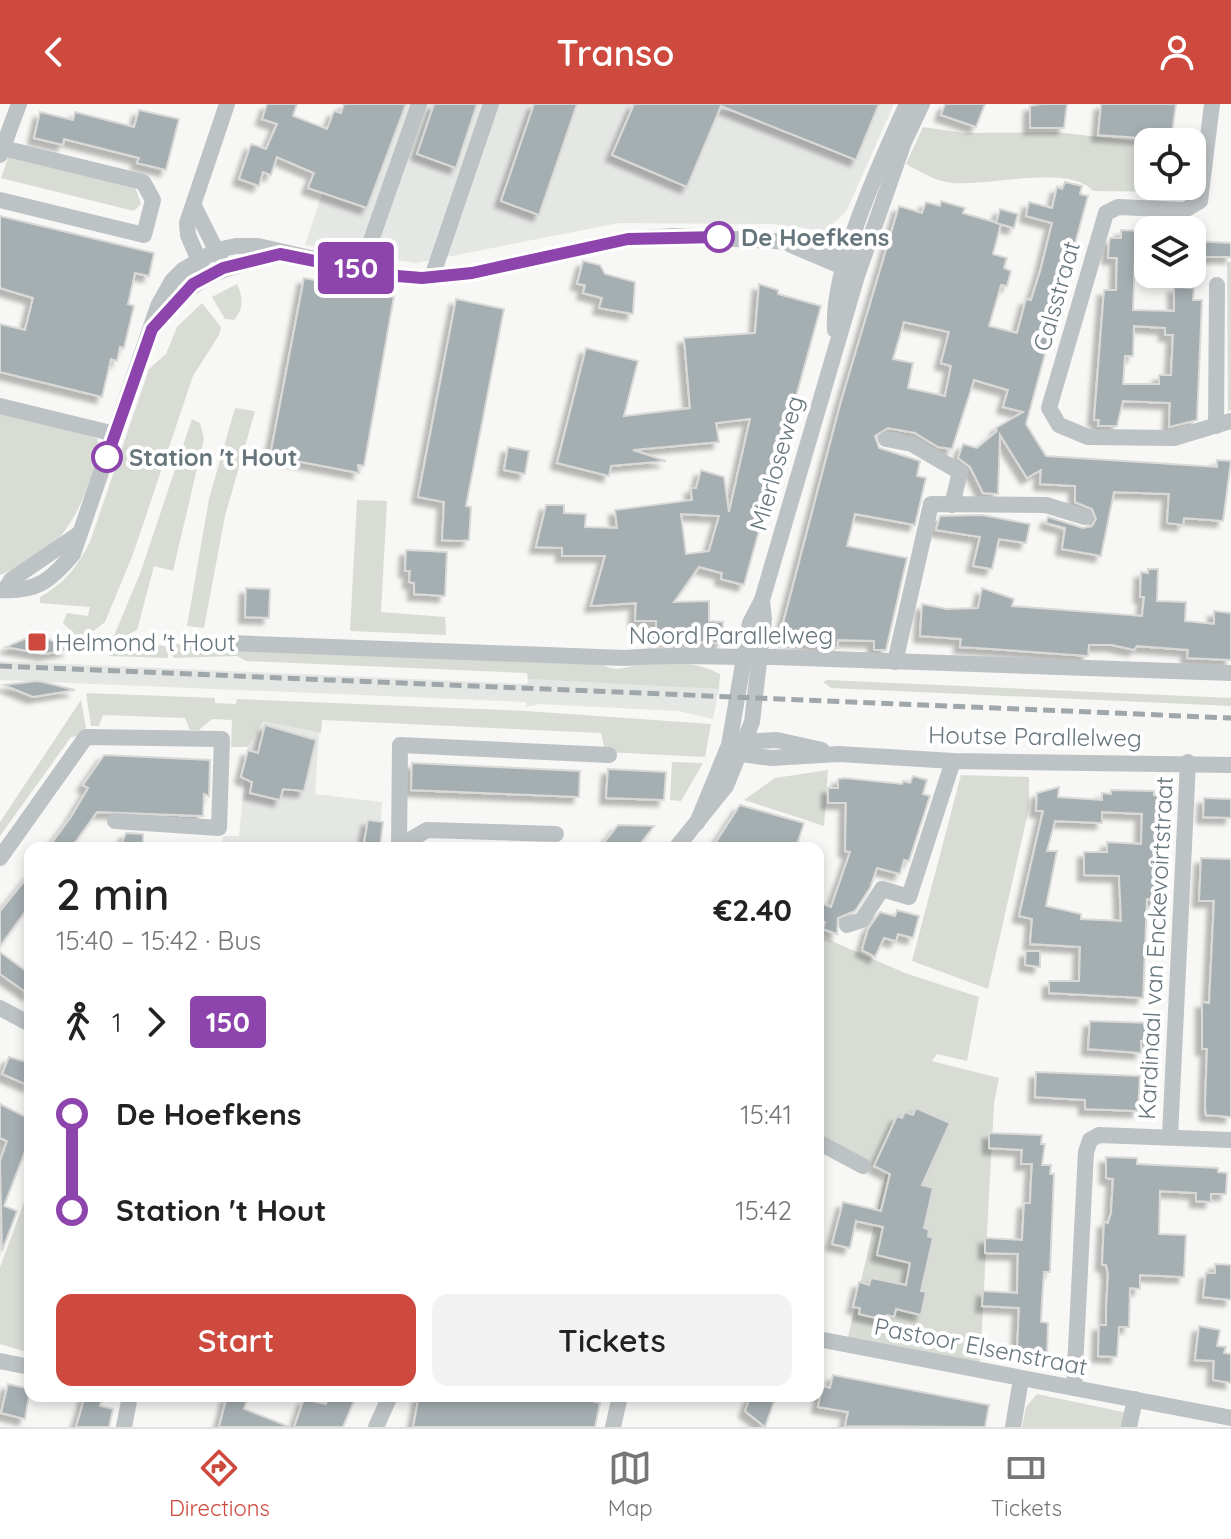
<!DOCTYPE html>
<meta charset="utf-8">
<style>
body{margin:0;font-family:Quicksand,sans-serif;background:#f2f2f2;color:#222;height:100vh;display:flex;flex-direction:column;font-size:30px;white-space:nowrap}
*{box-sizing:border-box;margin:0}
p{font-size:26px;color:#767676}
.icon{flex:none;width:44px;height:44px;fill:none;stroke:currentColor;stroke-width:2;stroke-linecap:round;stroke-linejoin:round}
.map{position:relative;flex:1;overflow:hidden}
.drawer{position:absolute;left:24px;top:738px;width:800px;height:560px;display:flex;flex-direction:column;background:#fff;border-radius:16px;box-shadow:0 4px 12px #0003}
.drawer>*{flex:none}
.badge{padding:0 16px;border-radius:6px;font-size:28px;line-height:52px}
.buttons{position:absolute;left:1134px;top:24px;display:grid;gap:16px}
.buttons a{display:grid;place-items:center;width:72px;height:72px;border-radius:16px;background:#fff;box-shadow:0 4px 12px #0003;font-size:40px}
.map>.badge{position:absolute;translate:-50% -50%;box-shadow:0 0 0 4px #fff}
.legs{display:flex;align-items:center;gap:12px;height:88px;padding:0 32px;font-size:26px}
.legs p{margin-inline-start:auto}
.overview{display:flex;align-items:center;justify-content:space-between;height:136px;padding:0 32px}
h1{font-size:44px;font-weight:600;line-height:60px}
.button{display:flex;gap:16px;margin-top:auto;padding:16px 32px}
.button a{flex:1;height:92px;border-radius:16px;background:#ce493e;color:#fff;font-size:32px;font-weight:600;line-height:92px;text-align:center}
.button a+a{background:#f2f2f2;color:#222}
ul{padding:0 32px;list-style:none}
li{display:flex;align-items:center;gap:28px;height:96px;font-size:30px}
li i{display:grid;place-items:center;width:12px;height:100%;margin:0 10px;background:currentColor}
li i::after{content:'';width:20px;height:20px;margin:-10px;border:6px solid;border-radius:50%;background:#fff}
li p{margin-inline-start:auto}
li:first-child i{background:linear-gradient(#0000 50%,currentColor 0)}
li:last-child i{background:linear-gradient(currentColor 50%,#0000 0)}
header{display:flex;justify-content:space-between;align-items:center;height:104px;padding:0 32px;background:#ce493e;color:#fff;font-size:36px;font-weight:600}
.menu{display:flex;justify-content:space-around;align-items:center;height:112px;border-top:2px solid #e0e0e0;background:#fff;font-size:22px;color:#767676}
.menu a{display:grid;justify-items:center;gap:4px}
.menu .selected{color:#ce493e}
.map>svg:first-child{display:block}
</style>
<header><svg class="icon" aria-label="back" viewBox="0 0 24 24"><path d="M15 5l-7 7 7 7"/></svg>Transo<svg class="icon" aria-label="person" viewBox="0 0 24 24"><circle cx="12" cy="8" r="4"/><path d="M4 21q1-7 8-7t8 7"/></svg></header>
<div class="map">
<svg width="1231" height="1323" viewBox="0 0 1231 1323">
<defs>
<filter id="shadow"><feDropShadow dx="-6" dy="6" stdDeviation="2" flood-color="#0004"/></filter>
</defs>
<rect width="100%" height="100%" fill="#f7f7f5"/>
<g fill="#e5e7e5">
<path d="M352 0H894L846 108 825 127 773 120 619 119 416 159 305 141Z"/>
<path d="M0 557 527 580 528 575 631 579 719 585 713 615 678 607 539 600 526 603V598L0 576Z"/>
<path d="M263 616 319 629 315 690 382 698 379 744H222L223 732H239L248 643Z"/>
</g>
<g fill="#d8dcd5">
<path d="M923 23 964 29 1057 28 1148 39V82H1184L1182 94 1180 88 1093 87C1067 58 983 85 946 78 932 75 919 67 906 60Z"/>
<path d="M10 48 135 83 141 100 134 107 1 74Z"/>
<path d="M1227 158H1231V306L1228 308Z"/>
<path d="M237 180C243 194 244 204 234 216L225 215 212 193Z"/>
<path d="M202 199 221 223 219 231 193 272 133 450 105 518 81 537 63 519 67 509 88 512 90 503 40 499V493C65 479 77 463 90 438L149 265 166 250 177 223Z"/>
<path d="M235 304 255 307 225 412 204 524 187 522 209 395Z"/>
<path d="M0 309 97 334C101 350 96 360 90 376 73 425 51 453 0 471Z"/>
<path d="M192 315 200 319 204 335 173 467 154 462 137 526 111 539 141 467Z"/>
<path d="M357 396 387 397 381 508 445 513 446 531 350 527Z"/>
<path d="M137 536 168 543V554L108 552Z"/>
<path d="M173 540 602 560C616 570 630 561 644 560 671 557 696 558 720 570L719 585 528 575 527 569 246 557 237 552 173 554Z"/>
<path d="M827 576 1231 594V602L831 584 823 578Z"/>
<path d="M86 589 215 594V599L236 600 237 595 526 607 711 620 705 653 605 648 601 629 322 616 321 629 263 617 248 643H231L232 616 212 615 199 626H190L185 614 103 611 99 622H91Z"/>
<path d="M81 596 86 624 78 632 71 633 0 732V718Z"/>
<path d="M672 658 703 659 681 697 670 696Z"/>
<path d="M828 666 824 722 744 696 775 674Z"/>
<path d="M961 671 1029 673V704L988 885 912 857Z"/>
<path d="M818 831 905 869 979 893 967 957 937 950 932 957 999 974 994 999 980 1259 848 1233 886 1069 818 1035Z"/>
<path d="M30 1082V1249L0 1240V1163Z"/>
<path d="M1037 1290 1128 1309 1125 1323H1022L1026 1303Z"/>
</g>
<g fill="#a5aeb1" stroke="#d9d9d7" stroke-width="2" fill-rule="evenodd" filter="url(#shadow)">
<path d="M267 0H297L293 12 327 25 334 7 341 9 344 0H406L367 104 308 84 314 69 277 53 271 71 263 68 259 82 239 75 251 40 266 45 277 20 262 15Z"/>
<path d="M434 0H477L456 64 417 50Z"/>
<path d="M534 0H577L539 111 501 97Z"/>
<path d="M634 0H879L856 56 721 2 687 83 612 51Z"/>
<path d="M945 0H985L976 23 941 11Z"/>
<path d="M1042 0H1067L1064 24H1030V2Z"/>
<path d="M1101 0H1176L1172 29 1156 27 1155 35 1098 31Z"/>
<path d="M139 6 179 15 166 66 137 59 139 54 64 35 63 41 34 34 40 8 73 16 75 8 134 23Z"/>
<path d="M1065 78 1082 82 1080 90 1088 92 1026 320 1046 352 1217 363V356L1231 357 1223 417 1184 414 1183 421 1167 419 1169 390 1114 388 1101 452 1062 445 1065 424 1046 419 1048 413 1083 424 1092 422 1096 415 1092 405 1075 398V382L1040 380 1041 366 1027 374 1000 331 998 390 983 389 970 363 958 354 963 340 977 344 997 327 996 324 1023 308 1003 303 1008 286 974 276 952 345 938 343 915 329 888 324 875 332 879 344 920 357 917 372 926 374 915 421 855 410 847 442 907 454 886 546H874V537L838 536 837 544 779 535 840 301 899 102 922 109 926 98 940 102 941 97 965 104 963 109 1001 120 993 150 1007 154 1004 164 1011 167 1007 182 1001 181 989 222 1017 229 1026 195 1031 196 1041 164 1052 119 1026 112 1029 98 1052 104 1057 83 1062 85ZM904 218 949 228 941 259 951 262 945 292 908 284 913 259 893 255Z"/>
<path d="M1000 105 1018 110 1014 124 996 119Z"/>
<path d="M0 112 154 149 149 172 135 169 128 200 134 202 124 244 120 243 117 257 111 255 102 293 0 268V220L25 226 33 194 0 184Z"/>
<path d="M1121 126 1145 127 1148 136V155H1135L1133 206 1174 207V183L1194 184 1193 196H1202L1197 316 1169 323 1170 299 1123 297 1117 322H1098L1099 316H1094L1104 186H1116L1117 154H1108L1109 139 1110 134H1121ZM1134 222 1165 224V231H1173L1171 271H1159V280H1123L1125 252H1133Z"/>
<path d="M1192 137 1231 139V153H1192Z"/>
<path d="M583 157 600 161 605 170 635 178 633 210 599 204 602 194 583 189 585 181 577 180Z"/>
<path d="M304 174 394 192 364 362 358 361 359 369 270 352Z"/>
<path d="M759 180 778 186V190L821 202 744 481 721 475 722 469 699 463 674 498 709 497V517L723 518 722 539 656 536V517H635L636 499 591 502 605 452H562V444L536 443 546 401H564V409L586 410 585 423 617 424 615 406 692 396 691 384H696L701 366 724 373 729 408 750 315 716 319 719 338 633 346 666 357 611 362 609 372 557 359 586 244 638 257 624 312 690 304 684 234 755 229ZM681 410 719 412 709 447 686 450Z"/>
<path d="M456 195 504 205 466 402 471 403 469 436 459 437 442 436 444 398 418 393Z"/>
<path d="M508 343 529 347 525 370 504 366Z"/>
<path d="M982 411 1030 420 1026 439 999 435 992 465 973 462 980 433 936 426 940 412Z"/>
<path d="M406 446 447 448 445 492 414 490V479L409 478 410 467H405Z"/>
<path d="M1148 465H1158L1157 497 1186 498 1185 517 1214 520V507L1231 509V556L1187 554 1188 546 1137 542 1134 546 1112 541H1089L1088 552 992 545 960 543 961 535 920 532 922 500 947 505 978 504 982 484 1014 495 1012 502 1142 512 1144 493H1140L1141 468 1148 469Z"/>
<path d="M246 484 270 485 269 514 245 513Z"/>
<path d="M38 529 68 546 44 550 6 543Z"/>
<path d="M37 577 43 578 75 586 33 593 4 581Z"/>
<path d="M265 621 316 636 304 687 283 685 280 696 250 689 252 678 241 673 248 646 258 649Z"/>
<path d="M104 651 210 656 209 692 204 690 203 712 97 708 71 744H48L71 713 88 684 83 681Z"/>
<path d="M412 659 580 667 579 693 411 686Z"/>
<path d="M608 665 666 668 664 696 606 694Z"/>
<path d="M913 672 927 676 923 690 930 692 909 757 904 756 900 770 877 764 870 784 855 807 838 814 837 830 823 825 825 818 818 815 823 800 831 803 850 748 845 747 846 699H828V684H838V675L844 674 902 680 903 677 910 679Z"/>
<path d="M1059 683 1058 693 1102 696V689L1111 690V686L1154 687V691L1163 692 1158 796 1147 795 1143 894 1049 889V877H1079L1080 843 1030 840 1032 815 1019 812 1043 707H1036L1037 689ZM1102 708 1142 710 1141 740 1107 738V748H1084V771L1119 772 1121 817 1081 815V810L1046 802 1057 747H1047L1055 717 1102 719Z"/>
<path d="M1204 694 1231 695V714L1203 713Z"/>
<path d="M740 701 804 719 796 744H712Z"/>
<path d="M368 716 383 718 380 744H363Z"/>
<path d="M618 721 654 722 637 744H600Z"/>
<path d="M126 729 143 730V744H120Z"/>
<path d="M1201 754 1231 755V1013L1206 1011 1205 1002 1207 945H1202V898L1209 899 1214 797H1199Z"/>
<path d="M30 770V801L0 842V807Z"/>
<path d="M897 806 919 812 913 834 898 830 896 837 884 834 875 853 862 846 868 825 880 808 895 812Z"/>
<path d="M1026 847H1040V863L1025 861Z"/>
<path d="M0 848 30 870V891L0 870Z"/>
<path d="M1090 917 1153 919 1152 937H1141V949L1088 945Z"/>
<path d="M9 953 30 959V982L2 970Z"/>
<path d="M1036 968 1140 972 1138 1007 1085 1005V996L1035 993Z"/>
<path d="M0 1000 30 1015V1034L4 1102 17 1107 2 1147 0 1057 7 1037 0 1034Z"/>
<path d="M916 1004 950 1019 922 1081 933 1084 924 1124 929 1126 928 1132 933 1134 921 1187 926 1188 921 1211 896 1205 894 1213 887 1211 885 1216 859 1210 860 1204 853 1203 859 1178 869 1181 871 1174 906 1181 910 1159 877 1151 883 1123 856 1117 850 1144 832 1140 843 1098 881 1107 890 1070 874 1062 897 1012 902 1014 905 1008 913 1011Z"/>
<path d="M989 1029 1042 1031 1041 1040H1045L1042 1061H1051L1050 1070H1054L1050 1168H1044L1042 1198 1041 1218 1048 1219 1047 1250 1017 1249 1019 1204 982 1202 983 1187 1017 1189 1018 1150 985 1149V1134L1022 1136 1024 1099H1030L1031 1076 1032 1060H1021L1022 1046 989 1044Z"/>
<path d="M1106 1053 1137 1054V1060L1218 1064V1068L1227 1069 1226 1090H1211V1098L1196 1097V1089L1160 1087 1159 1130 1186 1131 1184 1173 1140 1171V1185L1130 1184 1129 1223H1119L1117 1253 1098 1252 1099 1221H1106V1206L1108 1170 1106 1161H1102L1104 1118 1108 1119 1111 1109 1113 1075 1106 1074Z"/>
<path d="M1215 1160 1231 1161V1196L1203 1193 1206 1169H1215Z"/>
<path d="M1199 1222 1220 1226 1217 1242 1226 1243 1224 1249 1231 1250V1279L1213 1276 1214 1257 1195 1256Z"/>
<path d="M833 1271 989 1301 985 1323 845 1322 848 1308 818 1303 822 1282 830 1284Z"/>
<path d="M8 1280 30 1285 25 1315 1 1309Z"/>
<path d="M85 1292H102L100 1302 113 1305 109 1323H76Z"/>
<path d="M227 1292H248L244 1305 290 1323H219Z"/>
<path d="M329 1292H356L343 1323H294L304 1295 326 1300Z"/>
<path d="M419 1292H576L600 1299 595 1323H413Z"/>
<path d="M751 1292H776L765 1323 745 1307Z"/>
</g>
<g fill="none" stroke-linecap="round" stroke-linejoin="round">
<g stroke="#bdc2c4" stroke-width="16">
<path d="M1212 0 1200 97 1185 106 1118 103 1106 109 1049 304 1059 321 1088 333 1174 334 1231 317"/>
<path d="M0 51 19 0"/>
<path d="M0 96 144 131 153 96 143 78 3 44"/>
<path d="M194 102 220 154"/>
<path d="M791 141 845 164 854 162"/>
<path d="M361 165 419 0"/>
<path d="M206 173 188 131 187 119 227 0"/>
<path d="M432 173 491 0"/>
<path d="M157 219C201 166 216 168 279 150"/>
<path d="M835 226C831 164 881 57 907 0"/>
<path d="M0 302 115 330"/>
<path d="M1216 322 1217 181"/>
<path d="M886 335 912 340 960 368 952 401"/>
<path d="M0 486C37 488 50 477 73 450L158 202 172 177 183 166 217 146 236 142H258L385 171 422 174 472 169 628 135 674 132 814 139 849 148 860 161"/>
<path d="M5 486 11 476 77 431"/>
<path d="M230 539 625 554C675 549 723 554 773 553L1231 569"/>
<path d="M895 558 931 400 1046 401 1085 413"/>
<path d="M738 638 777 636 822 646"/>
<path d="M729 641 741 650 771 654 839 650 953 657 1231 661"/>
<path d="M697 719 729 641 750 519 762 496 857 172 904 38 922 0"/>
<path d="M398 743 427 726 556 730"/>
<path d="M399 744 400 641 609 651"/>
<path d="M676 744 726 682 752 618 764 515 762 497"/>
<path d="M0 754 86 633 222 635 219 724 115 717"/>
<path d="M847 821 862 816 882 785 909 793 953 657"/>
<path d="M0 904 30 920"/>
<path d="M1170 1032 1188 658"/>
<path d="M818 1038 863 1062"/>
<path d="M818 1235 1231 1314"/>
<path d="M0 1257 30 1263"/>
<path d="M1074 1284 1086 1048 1090 1036 1099 1031 1231 1036"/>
<path d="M124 1323 130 1292"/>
<path d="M376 1323 390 1292"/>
<path d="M613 1323 620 1292"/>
<path d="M1013 1323 1021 1275"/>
<path d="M1129 1323 1135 1295"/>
</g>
<path stroke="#9fa7aa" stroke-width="5" stroke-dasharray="12 6" stroke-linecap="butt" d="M0 562 1231 614"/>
</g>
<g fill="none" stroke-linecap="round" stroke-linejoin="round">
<defs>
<path id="line-1" d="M107 353 152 225 193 180 223 164 280 150 385 171 422 174 472 169 628 135 719 133"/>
</defs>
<use href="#line-1" stroke="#fff" stroke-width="18"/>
<use href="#line-1" stroke="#8e44ad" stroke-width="12"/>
</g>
<g fill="#fff" stroke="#8e44ad" stroke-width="4">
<circle cx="719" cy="133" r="14"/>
<circle cx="107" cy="353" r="14"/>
</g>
<rect fill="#ce493e" stroke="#fff" stroke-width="3" x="27" y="528" width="20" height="20" rx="4"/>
<g text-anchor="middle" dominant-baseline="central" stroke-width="8" stroke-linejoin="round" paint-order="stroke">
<g font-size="24" font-weight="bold" fill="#66767c" stroke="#fff" text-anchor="start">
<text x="741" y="133">De Hoefkens</text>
<text x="129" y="353">Station 't Hout</text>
</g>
<g font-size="24" fill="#66767c" stroke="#fff">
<text transform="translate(1056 192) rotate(-74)">Calsstraat</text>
<text transform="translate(776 359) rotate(-74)">Mierloseweg</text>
<text x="731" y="531">Noord Parallelweg</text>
<text transform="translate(1035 632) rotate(1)">Houtse Parallelweg</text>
<text transform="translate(1155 844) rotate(-87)">Kardinaal van Enckevoirtstraat</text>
<text transform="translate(981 1242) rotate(11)">Pastoor Elsenstraat</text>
</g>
<g font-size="24" fill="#66767c" stroke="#fff" text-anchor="start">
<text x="55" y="538">Helmond 't Hout</text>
</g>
</g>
</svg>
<div class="buttons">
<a><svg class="icon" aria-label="locate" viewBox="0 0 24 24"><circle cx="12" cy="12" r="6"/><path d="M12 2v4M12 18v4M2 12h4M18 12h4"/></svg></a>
<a><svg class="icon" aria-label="layers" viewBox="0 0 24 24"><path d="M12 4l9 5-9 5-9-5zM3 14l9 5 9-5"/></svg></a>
</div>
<b class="badge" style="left:356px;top:164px;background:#8e44ad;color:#fff">150</b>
<section class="drawer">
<div class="overview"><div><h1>2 min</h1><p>15:40 – 15:42 · Bus</p></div><b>€2.40</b></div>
<div class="legs"><svg class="icon" aria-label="walk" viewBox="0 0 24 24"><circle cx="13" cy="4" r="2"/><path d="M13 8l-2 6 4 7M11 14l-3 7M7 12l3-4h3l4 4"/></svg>1<svg class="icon" aria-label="forward" viewBox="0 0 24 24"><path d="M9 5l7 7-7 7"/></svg><b class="badge" style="background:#8e44ad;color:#fff">150</b></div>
<ul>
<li><i style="color:#8e44ad"></i><b>De Hoefkens</b><p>15:41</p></li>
<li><i style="color:#8e44ad"></i><b>Station 't Hout</b><p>15:42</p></li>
</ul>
<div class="button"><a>Start</a><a>Tickets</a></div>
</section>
</div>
<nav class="menu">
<a class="selected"><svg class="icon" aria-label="directions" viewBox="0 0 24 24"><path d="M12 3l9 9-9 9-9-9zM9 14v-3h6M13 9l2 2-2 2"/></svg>Directions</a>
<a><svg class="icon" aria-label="map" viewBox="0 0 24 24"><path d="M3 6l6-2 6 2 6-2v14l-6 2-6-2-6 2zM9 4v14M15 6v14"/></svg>Map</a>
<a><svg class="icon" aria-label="tickets" viewBox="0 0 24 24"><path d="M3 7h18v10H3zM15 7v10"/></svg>Tickets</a>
</nav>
